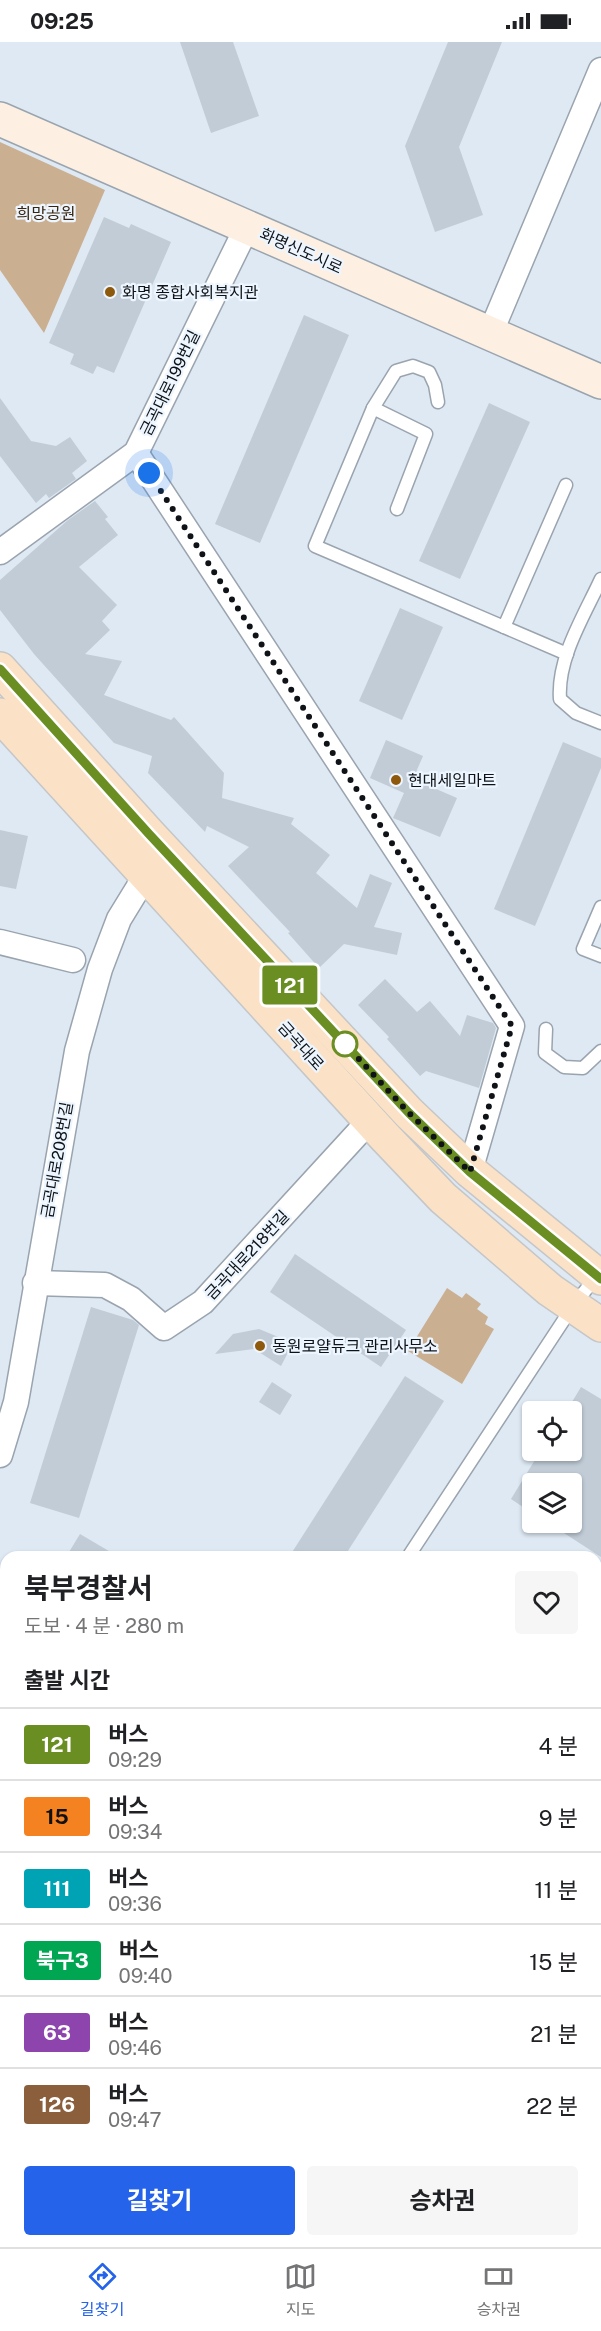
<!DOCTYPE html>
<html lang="ko">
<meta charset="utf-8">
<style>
body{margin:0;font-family:"Public Sans","Noto Sans KR",sans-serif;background:#f6f6f6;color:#202124;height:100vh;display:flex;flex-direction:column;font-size:22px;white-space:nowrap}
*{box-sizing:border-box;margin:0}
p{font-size:20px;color:#757577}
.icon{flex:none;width:33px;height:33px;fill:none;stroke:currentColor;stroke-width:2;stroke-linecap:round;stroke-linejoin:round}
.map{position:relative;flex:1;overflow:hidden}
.sheet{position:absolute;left:0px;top:1509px;width:602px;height:696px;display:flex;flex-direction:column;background:#fff;border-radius:18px 18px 0 0;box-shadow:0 2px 4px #0004}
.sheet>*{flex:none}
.badge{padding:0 12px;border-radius:4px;font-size:21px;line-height:39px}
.fabs{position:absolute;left:522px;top:1359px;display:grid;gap:12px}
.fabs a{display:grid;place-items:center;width:60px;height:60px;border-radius:6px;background:#fff;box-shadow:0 2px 4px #0004;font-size:30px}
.you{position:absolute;width:30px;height:30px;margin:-15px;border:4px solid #fff;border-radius:50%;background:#1a73e8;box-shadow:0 0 0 9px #1a73e833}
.map>.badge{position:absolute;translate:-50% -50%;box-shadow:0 0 0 3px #fff}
h2{padding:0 24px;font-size:22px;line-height:54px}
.round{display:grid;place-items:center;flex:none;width:63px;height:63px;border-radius:6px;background:#f6f6f6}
.headline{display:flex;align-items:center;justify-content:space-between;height:102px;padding:0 24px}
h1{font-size:28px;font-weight:700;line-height:45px}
.cta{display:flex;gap:12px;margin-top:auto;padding:12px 24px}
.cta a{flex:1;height:69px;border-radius:6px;background:#2563eb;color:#fff;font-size:24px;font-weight:700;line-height:69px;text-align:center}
.cta a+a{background:#f6f6f6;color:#202124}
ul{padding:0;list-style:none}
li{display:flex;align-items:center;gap:18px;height:72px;padding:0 24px;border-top:2px solid #e0e0e0}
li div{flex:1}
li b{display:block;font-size:22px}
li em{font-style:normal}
li .badge{min-width:66px;font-weight:700;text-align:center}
.status{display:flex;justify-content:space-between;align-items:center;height:42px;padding:0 30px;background:#fff;direction:ltr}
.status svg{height:16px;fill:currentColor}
.tabs{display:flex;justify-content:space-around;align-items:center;height:84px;border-top:2px solid #e0e0e0;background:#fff;font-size:16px;color:#757577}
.tabs a{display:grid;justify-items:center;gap:3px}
.tabs .on{color:#2563eb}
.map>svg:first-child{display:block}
</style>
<div class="status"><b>09:25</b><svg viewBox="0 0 49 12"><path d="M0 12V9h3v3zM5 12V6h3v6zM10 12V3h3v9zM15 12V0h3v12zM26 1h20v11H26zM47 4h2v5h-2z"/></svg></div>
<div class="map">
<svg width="601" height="2205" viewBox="0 0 601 2205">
<rect width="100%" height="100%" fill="#dee9f4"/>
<g fill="#cbaf91">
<path d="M0 100 105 148 44 291 0 228Z"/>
<path d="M447 1246 462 1256 466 1251 481 1262 477 1267 488 1275 485 1282 494 1287 462 1342 408 1309Z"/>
<path d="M601 1689V1740L596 1737V1698Z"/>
<path d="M596 1849 601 1852V1918L596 1927Z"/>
<path d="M596 2160 601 2163V2205H532L536 2199H596Z"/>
</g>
<g fill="#c1ccd7">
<path d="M180 0H233L259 74 211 91Z"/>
<path d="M448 0H502L459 105 483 173 435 190 405 104Z"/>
<path d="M104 175 129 186 131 182 171 200 114 331 97 324 93 332 70 322 74 312 49 301Z"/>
<path d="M304 273 349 293 260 501 215 482Z"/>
<path d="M0 356 31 399 56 404 70 395 87 419 72 431 76 437 49 456 46 452 36 461 0 414Z"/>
<path d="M489 361 530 380 460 537 419 519Z"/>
<path d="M95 459 108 475 105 477 118 493 79 525 117 563 102 579 110 588 85 612 122 619 104 653 171 678 174 675 224 731 222 756 294 776 291 782 330 813 316 831 357 866 370 832 392 841 374 885 402 891 397 913 344 902 319 926 288 891 290 890 228 824 249 805 207 784 205 790 148 731 152 714 114 701 34 612 0 568V538L68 478Z"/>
<path d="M400 566 443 585 402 678 359 659Z"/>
<path d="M386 698 423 714 413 737 457 756 440 795 393 776 404 751 370 736Z"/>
<path d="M563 700 601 716V726L535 884 494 867Z"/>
<path d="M0 788 28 794 16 847 0 844Z"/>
<path d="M385 937 417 970 430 959 460 994 467 973 493 981 496 986 479 1046 426 1029 420 1034 387 997 389 995 358 963Z"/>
<path d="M295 1212 406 1288 381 1325 270 1250Z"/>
<path d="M91 1265 133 1278 139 1283 79 1476 30 1461Z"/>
<path d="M259 1287 293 1301 281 1324 254 1307 215 1312 233 1292Z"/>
<path d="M405 1334 444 1359 344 1515H289Z"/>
<path d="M272 1340 292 1353 280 1373 259 1360Z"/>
<path d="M581 1345 601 1357V1515L547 1480H572V1442H532V1471L511 1457 541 1408H572V1360Z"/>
<path d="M80 1492 119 1515H66Z"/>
</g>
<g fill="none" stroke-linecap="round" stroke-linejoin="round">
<defs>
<g id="lane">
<path d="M373 366 396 329 413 324 429 330 435 343 438 360"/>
<path d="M397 467 426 392 373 366 315 504 567 612"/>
<path d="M601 537C584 574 557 616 560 657L576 671 601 681"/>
<path d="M504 585 566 443"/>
<path d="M601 865 583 907 601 914"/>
<path d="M546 987 545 1011 564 1025 583 1026 601 1009"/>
<path d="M408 1515 573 1264 596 1235"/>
</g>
<g id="street">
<path d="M490 292 601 28"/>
<path d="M136 411 512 984 470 1129"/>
<path d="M0 510 136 411 247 185"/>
<path d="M0 900 73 918"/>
<path d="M35 1241 105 1243 131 1257 164 1286 203 1260 370 1078"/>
<path d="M0 1413 16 1360 77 1009 100 927 119 877 146 833"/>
<path d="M596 2106 601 2109"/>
<path d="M509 2205 513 2199"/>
</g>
<path id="secondary" d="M0 77 601 340"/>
<g id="primary">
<path d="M0 627 149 792 409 1071 470 1129 601 1236"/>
<path d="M0 673 384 1094 443 1156 550 1248 601 1283"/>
</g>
</defs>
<use href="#lane" stroke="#9aa4af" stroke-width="15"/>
<use href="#street" stroke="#9aa4af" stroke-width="27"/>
<use href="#secondary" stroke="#9aa4af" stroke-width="36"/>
<use href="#primary" stroke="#c5c6c7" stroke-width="36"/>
<use href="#lane" stroke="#fff" stroke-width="12"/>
<use href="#street" stroke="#fff" stroke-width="24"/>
<use href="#secondary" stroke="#fdf0e3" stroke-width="33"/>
<use href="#primary" stroke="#fbe2c7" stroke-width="33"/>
</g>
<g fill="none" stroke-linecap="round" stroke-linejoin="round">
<defs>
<path id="line" d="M0 627 149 792 409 1071 470 1130 601 1237"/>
</defs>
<use href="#line" stroke="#fff" stroke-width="14"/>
<use href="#line" stroke="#6b8e23" stroke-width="9"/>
<path stroke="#0f1317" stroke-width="6" stroke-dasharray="0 10.8" d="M149 431 512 984 470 1130 409 1071 345 1002"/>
</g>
<g fill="#8e590b" stroke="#edf6ff" stroke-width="2">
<circle cx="110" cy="250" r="6"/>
<circle cx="396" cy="738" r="6"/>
<circle cx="260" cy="1304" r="6"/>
</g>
<circle fill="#fff" stroke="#6b8e23" stroke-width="3" cx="345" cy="1002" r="12"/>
<g text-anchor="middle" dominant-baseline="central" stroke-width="4.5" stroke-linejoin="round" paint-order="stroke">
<g font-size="16" fill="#38250e" stroke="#edf6ff">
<text x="46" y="171">희망공원</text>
</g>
<g font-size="16" fill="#0f1317" stroke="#edf6ff">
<text transform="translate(301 209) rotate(24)">화명신도시로</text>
<text transform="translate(170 341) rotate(-64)">금곡대로199번길</text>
<text transform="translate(301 1004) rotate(48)">금곡대로</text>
<text transform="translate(57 1118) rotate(-80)">금곡대로208번길</text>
<text transform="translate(247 1213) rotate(-47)">금곡대로218번길</text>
</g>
<g font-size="16" fill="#0f1317" stroke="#edf6ff" text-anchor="start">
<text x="122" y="250">화명 종합사회복지관</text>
<text x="408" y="738">현대세일마트</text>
<text x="272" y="1304">동원로얄듀크 관리사무소</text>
</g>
</g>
</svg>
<div class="fabs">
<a><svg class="icon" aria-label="locate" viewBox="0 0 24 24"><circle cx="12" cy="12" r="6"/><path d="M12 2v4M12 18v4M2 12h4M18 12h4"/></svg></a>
<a><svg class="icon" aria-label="layers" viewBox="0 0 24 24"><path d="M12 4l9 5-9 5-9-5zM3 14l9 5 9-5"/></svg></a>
</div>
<div class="you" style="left:149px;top:431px"></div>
<b class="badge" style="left:290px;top:943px;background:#6b8e23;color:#fff">121</b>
<section class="sheet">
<div class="headline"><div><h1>북부경찰서</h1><p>도보 · 4 분 · 280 m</p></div><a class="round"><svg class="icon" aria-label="heart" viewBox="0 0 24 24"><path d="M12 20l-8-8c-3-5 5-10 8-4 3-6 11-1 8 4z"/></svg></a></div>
<h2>출발 시간</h2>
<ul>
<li><span class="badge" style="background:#6b8e23;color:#fff">121</span><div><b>버스</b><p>09:29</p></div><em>4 분</em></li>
<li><span class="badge" style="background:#f58220;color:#111">15</span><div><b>버스</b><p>09:34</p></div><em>9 분</em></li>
<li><span class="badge" style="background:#00a3b4;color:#fff">111</span><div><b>버스</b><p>09:36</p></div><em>11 분</em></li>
<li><span class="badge" style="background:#00a651;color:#fff">북구3</span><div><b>버스</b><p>09:40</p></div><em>15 분</em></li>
<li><span class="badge" style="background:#8e44ad;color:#fff">63</span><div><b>버스</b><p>09:46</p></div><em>21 분</em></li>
<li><span class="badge" style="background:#8b5e3c;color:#fff">126</span><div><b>버스</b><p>09:47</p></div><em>22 분</em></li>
</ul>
<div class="cta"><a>길찾기</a><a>승차권</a></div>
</section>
</div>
<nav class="tabs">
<a class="on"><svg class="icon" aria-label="directions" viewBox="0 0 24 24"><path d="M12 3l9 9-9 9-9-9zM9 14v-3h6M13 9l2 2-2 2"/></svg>길찾기</a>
<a><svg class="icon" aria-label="map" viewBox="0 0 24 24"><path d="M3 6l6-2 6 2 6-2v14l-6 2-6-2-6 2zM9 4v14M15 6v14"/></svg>지도</a>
<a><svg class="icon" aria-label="tickets" viewBox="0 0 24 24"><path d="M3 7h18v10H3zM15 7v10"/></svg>승차권</a>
</nav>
